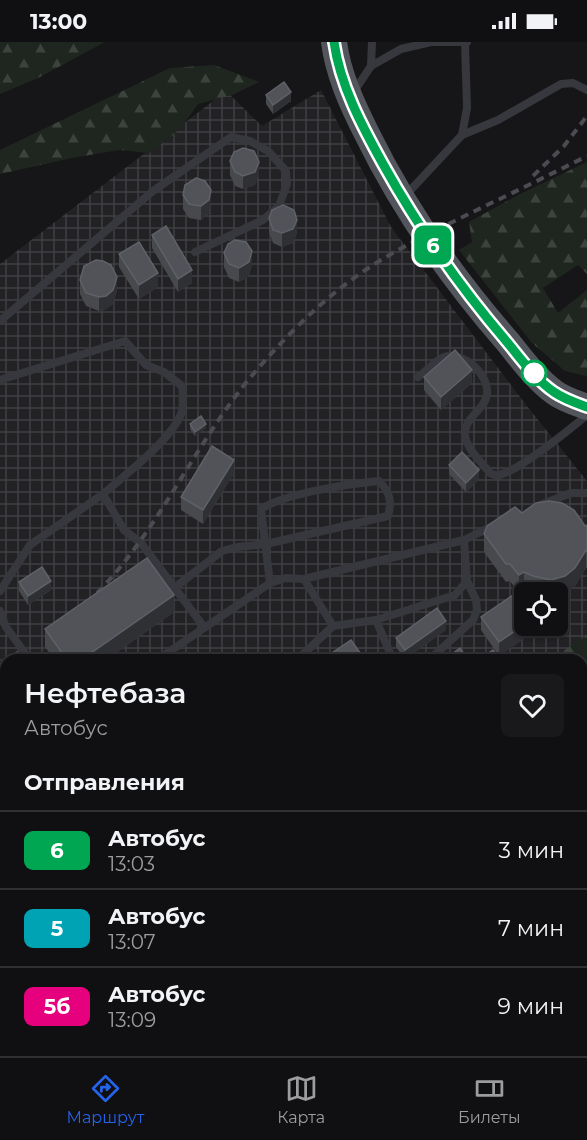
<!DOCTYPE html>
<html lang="ru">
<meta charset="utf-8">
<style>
body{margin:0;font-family:Montserrat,sans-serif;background:#19191b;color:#f1f3f6;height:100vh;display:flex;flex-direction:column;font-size:22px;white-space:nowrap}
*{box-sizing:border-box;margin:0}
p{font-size:20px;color:#9c9d9f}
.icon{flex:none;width:33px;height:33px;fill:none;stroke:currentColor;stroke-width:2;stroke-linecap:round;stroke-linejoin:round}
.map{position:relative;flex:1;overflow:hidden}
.sheet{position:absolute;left:0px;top:612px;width:588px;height:402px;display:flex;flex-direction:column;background:#101012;border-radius:18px 18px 0 0;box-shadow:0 2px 4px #0004,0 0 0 2px #303032}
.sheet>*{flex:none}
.badge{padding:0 12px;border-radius:9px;font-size:21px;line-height:39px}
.fabs{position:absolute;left:514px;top:540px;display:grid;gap:12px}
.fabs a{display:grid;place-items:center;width:54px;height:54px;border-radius:9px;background:#101012;box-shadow:0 2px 4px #0004,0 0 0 2px #303032;font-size:30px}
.map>.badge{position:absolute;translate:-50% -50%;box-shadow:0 0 0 3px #fff}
h2{padding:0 24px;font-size:22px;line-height:54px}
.round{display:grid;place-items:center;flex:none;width:63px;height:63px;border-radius:9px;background:#19191b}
.head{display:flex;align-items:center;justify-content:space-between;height:102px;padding:0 24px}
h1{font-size:28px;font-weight:600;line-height:45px}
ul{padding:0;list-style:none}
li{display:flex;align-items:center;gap:18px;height:78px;padding:0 24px;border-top:2px solid #303032}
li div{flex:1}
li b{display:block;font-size:22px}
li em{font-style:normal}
li .badge{min-width:66px;font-weight:700;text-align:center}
.status{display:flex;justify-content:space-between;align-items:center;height:42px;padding:0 30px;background:#101012;direction:ltr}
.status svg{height:16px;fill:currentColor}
.tabs{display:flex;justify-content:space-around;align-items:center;height:84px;border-top:2px solid #303032;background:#101012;font-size:16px;color:#9c9d9f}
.tabs a{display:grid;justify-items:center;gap:3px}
.tabs .active{color:#2563eb}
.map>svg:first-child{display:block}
</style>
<div class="status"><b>13:00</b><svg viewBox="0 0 49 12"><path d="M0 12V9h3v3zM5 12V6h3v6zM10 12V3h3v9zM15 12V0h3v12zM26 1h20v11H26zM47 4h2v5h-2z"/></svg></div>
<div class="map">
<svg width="587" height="1014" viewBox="0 0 587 1014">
<defs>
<pattern id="industrial-grid" width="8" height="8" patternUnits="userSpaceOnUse" patternTransform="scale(1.5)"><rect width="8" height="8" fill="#222225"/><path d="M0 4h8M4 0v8" fill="none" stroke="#3f3f43"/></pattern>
<pattern id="forest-firs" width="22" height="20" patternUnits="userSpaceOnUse" patternTransform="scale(1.5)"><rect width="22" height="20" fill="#1e261f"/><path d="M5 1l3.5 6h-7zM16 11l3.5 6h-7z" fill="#3c433d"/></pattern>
</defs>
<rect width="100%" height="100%" fill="#161618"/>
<g fill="url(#industrial-grid)" fill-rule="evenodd">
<path d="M321 48 391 185 527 364 587 439V643L582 650V618H6V1008H435L433 1014H0V222L226 49 262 84ZM525 550H558V584H525Z"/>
<path d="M582 706 587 721V883L582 884Z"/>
</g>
<g fill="url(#forest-firs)">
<path d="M0 0H105L38 36 0 52Z"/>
<path d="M214 23 259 40 232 53 198 62 180 87 150 111 119 108 72 116 0 132V108L170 26Z"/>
<path d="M587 120V232L578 223 543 246 558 271 587 248V334L565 329 532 301 459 208 472 200 469 180 520 152Z"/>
<path d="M587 593V629L582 636V618H550Z"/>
<path d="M6 970V1008H194L218 1014H0V973Z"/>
<path d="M267 1008H414L410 1014H248Z"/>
</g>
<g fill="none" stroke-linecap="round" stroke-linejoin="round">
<g stroke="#37383d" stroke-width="8">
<path d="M371 24 401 7 431 0H467"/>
<path d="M353 51 371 24 372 0"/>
<path d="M462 93 498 78 561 42 573 41 587 48"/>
<path d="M405 154 462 93 467 66 465 1"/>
<path d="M0 279 153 149 231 95 250 99 268 109 286 129 287 142 279 164 263 178 195 210"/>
<path d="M418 335C426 329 436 318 444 315 464 309 490 333 487 353 485 367 463 377 465 393 466 406 482 421 490 431 494 433 495 434 499 433 518 429 570 387 587 373"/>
<path d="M0 338 125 299 146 323 164 330 182 344C183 353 184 363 181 372 171 398 125 433 103 452L124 488 141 501 204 585"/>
<path d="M540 463 571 451H587"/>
<path d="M304 537 464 498"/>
<path d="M174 546 222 509 237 505 266 502 388 474C392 459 390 450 379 439 349 442 286 451 261 467L270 541"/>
<path d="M0 549 30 503 103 452"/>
<path d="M0 569 6 585 30 618"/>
<path d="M376 578 455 553 467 539"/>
<path d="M157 618 270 541 286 536 304 537 333 584"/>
<path d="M297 618 333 584 376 578 393 618"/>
<path d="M429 618 473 578 477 568 476 558 467 539 464 498 495 483"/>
<path d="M0 730 6 725"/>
<path d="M582 767 584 791 582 805"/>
<path d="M0 802 6 798"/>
<path d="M0 949 6 944"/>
<path d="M276 1014 295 1008"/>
</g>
<path stroke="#53555c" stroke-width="26" d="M334 0C338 32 352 62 366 90 403 166 452 236 507 299 521 316 536 337 554 350 563 357 576 361 587 365"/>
<g stroke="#4a4c52" stroke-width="4" stroke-dasharray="8 6" stroke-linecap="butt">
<path d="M533 134 564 104 587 74"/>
<path d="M87 561C155 497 190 409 249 337 282 298 319 260 361 231 400 204 443 185 485 164 519 148 553 131 587 114"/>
</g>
</g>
<g fill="#47494d">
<path d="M266 53 291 59 273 72 266 62Z"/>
<path d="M230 119 259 134 255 143 243 147 235 144 230 133Z"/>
<path d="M183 153 211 161 209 171 201 178 189 176 183 167Z"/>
<path d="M269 176 297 191 293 201 282 205 273 201 269 190Z"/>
<path d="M152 193 192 241 178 250 152 206Z"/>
<path d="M224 211 252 222 249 234 239 240 229 236 224 225Z"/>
<path d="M119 212 158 245 139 257 119 225Z"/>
<path d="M80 238 117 249 113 262 106 267 99 269 86 264 80 252Z"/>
<path d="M424 335 472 341 441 368 424 348Z"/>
<path d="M190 382 206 386 195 394 190 387Z"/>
<path d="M449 423 479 437 466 450 449 432Z"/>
<path d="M234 431 203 482 181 468V455Z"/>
<path d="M522 471 585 484 587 483V526H586L575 544 565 552 558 550H531L524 547 519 551 510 539 506 540 484 510V492Z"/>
<path d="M19 540 51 548 28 563 19 549Z"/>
<path d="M174 570 106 618H55L45 605V587Z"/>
<path d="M481 575 533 584V590L499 614 481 588Z"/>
<path d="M446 588 405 617 396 605V596Z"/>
<path d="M513 1008H582L587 1014H526L513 1009Z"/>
</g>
<g fill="#2f3033">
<path d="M291 50V59L273 72V63Z"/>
<path d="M259 120V134L255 143 243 147V134Z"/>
<path d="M211 148V161L209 171 201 178V164Z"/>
<path d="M297 178V191L293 201 282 205V191Z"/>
<path d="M252 209V222L249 234 239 240V226Z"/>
<path d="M192 228V241L178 250V237Z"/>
<path d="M158 231V245L139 257V243Z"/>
<path d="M117 235V249L113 262 106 267 99 269V255Z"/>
<path d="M472 328V341L441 368V355Z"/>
<path d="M206 382V386L195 394V390Z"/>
<path d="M234 418V431L203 482V468Z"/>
<path d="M479 428V437L466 450V441Z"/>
<path d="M586 508V526L575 544 565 552 558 554V550H551V538Z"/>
<path d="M524 530V547L519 551V533Z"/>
<path d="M51 539V548L28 563V554Z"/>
<path d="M174 553V570L106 618H81Z"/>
<path d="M446 579V588L405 617V608Z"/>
<path d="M525 582V584H533V590L499 614V600Z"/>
<path d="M6 654V668L0 672V658Z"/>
<path d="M6 759V776L0 781V763Z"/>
</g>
<g fill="#525359" stroke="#5f6168" stroke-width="1.5">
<path d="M284 40 291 50 273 63 266 53Z"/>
<path d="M243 106 254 109 259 120 255 130 243 134 235 130 230 119 234 110Z"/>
<path d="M196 136 205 139 211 148 209 158 201 164 189 162 183 153 185 143Z"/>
<path d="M283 163 294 168 297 178 293 187 282 191 273 188 269 176 272 168Z"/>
<path d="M166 184 192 228 178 237 152 193Z"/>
<path d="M235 198 246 200 252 209 249 220 239 226 229 222 224 211 228 202Z"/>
<path d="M139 200 158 231 139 243 119 212Z"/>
<path d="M96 218 103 219 111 223 117 235 113 248 106 254 99 255 86 251 80 238 84 224Z"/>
<path d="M455 308 472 328 441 355 424 335Z"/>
<path d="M201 374 206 382 195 390 190 382Z"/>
<path d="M212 404 234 418 203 468 181 455Z"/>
<path d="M462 410 479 428 466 441 449 423Z"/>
<path d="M549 459 562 461 574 468 585 484 587 483V509L586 508 575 526 565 534 551 538 533 534 524 530 519 533 510 522H506L484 492 487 484 515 465 522 471 536 461Z"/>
<path d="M147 516 174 553 81 618H67L45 587Z"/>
<path d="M42 525 51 539 28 554 19 540Z"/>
<path d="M516 551 525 565V582L499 600 481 575Z"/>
<path d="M437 566 446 579 405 608 396 596Z"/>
<path d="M351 598 365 618H324L323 617Z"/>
<path d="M460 606 468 618H444Z"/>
<path d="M493 608 501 618H481L480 617Z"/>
<path d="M17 610 23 618H6V654L0 658V622Z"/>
<path d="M0 731 6 739V759L0 763Z"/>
<path d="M582 973 587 975V1014H576L559 1008H582Z"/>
</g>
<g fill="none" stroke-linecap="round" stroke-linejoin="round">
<defs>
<path id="line" d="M334 0C340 43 362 84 383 122 418 185 460 245 507 300 521 317 536 338 554 350 564 357 576 361 587 365"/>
</defs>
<use href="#line" stroke="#fff" stroke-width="14"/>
<use href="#line" stroke="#00a651" stroke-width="9"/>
</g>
<circle fill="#fff" stroke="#00a651" stroke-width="3" cx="534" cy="331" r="12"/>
</svg>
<div class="fabs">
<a><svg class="icon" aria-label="locate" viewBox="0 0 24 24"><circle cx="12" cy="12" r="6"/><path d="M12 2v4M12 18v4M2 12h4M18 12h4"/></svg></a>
</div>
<b class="badge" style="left:433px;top:203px;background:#00a651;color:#fff">6</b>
<section class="sheet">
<div class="head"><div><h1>Нефтебаза</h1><p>Автобус</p></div><a class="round"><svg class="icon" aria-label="heart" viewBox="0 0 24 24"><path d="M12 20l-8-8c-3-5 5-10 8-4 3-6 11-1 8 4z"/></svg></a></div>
<h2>Отправления</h2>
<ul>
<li><span class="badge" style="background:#00a651;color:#fff">6</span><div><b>Автобус</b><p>13:03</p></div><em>3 мин</em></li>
<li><span class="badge" style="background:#00a3b4;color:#fff">5</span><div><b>Автобус</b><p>13:07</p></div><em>7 мин</em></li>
<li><span class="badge" style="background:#e6007e;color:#fff">5б</span><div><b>Автобус</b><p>13:09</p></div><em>9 мин</em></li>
</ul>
</section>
</div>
<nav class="tabs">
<a class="active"><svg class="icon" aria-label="directions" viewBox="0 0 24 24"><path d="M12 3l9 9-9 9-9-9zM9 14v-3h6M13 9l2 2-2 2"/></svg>Маршрут</a>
<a><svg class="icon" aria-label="map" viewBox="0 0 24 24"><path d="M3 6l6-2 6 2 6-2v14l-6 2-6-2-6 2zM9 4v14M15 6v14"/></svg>Карта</a>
<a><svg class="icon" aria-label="tickets" viewBox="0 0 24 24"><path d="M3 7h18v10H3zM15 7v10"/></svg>Билеты</a>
</nav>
